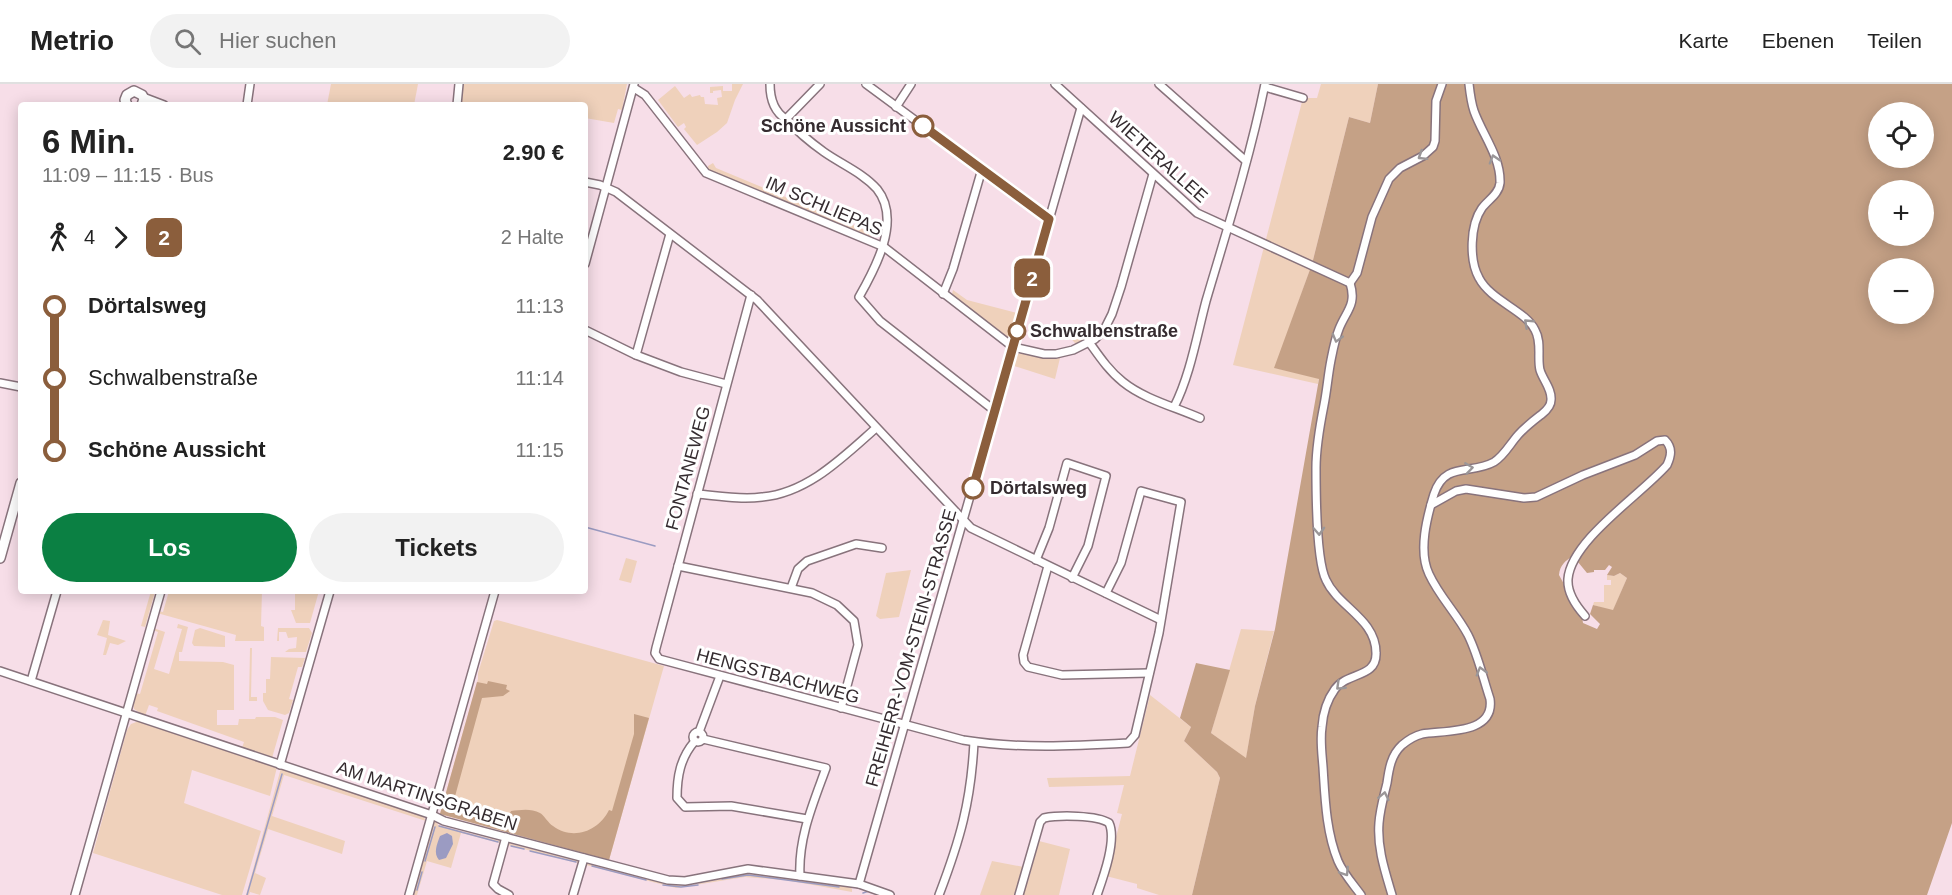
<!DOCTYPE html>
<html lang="de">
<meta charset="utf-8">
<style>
body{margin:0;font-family:Helvetica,sans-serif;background:#f2f2f2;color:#222;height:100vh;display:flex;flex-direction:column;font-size:22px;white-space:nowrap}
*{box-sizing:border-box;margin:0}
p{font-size:20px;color:#767676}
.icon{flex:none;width:33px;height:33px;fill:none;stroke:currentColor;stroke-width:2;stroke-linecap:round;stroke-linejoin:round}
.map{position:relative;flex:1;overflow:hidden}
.details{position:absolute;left:18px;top:18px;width:570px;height:492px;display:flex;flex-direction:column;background:#fff;border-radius:6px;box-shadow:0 3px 15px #0003}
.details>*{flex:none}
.badge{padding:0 12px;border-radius:9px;font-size:21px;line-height:39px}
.fabs{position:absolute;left:1868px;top:18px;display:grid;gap:12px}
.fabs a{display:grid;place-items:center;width:66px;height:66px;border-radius:50%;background:#fff;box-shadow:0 3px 15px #0003;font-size:30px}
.map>.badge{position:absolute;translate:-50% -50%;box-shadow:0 0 0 3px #fff}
.legs{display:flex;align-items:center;gap:9px;height:66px;padding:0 24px;font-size:20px}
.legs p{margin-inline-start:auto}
.head{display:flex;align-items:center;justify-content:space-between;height:102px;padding:0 24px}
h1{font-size:33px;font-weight:600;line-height:45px}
.cta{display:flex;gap:12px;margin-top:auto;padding:12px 24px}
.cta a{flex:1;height:69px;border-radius:36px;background:#0b8043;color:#fff;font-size:24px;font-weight:600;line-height:69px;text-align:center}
.cta a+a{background:#f2f2f2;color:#222}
ul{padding:0 24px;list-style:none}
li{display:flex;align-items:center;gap:21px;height:72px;font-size:22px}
li i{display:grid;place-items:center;width:9px;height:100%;margin:0 8px;background:currentColor}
li i::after{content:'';width:15px;height:15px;margin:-8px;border:4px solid;border-radius:50%;background:#fff}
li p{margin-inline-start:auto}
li:first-child i{background:linear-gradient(#0000 50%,currentColor 0)}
li:last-child i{background:linear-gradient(currentColor 50%,#0000 0)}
header{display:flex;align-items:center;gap:36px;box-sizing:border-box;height:84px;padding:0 30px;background:#fff;border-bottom:2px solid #e0e0e0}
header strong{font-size:28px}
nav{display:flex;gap:33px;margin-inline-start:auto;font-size:21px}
.search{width:420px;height:54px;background:#f2f2f2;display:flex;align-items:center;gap:15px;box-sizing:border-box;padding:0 21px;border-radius:33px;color:#767676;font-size:22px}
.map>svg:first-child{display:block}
</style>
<header>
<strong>Metrio</strong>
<div class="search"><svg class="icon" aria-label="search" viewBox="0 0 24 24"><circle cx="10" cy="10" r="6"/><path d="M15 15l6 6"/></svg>Hier suchen</div>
<nav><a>Karte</a><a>Ebenen</a><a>Teilen</a></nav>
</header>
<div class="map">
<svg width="1952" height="811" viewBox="0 0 1952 811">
<rect width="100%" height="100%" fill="#f7dee8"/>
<g fill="#efd1bb">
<path d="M331 0H418L414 21H327Z"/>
<path d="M463 0H627L622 26 618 25 614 39 585 34V21H461Z"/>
<path d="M732 0H743L735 16 727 39 717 48 697 61 684 45 686 43 684 39 678 43 658 16 675 2 684 14 690 10 692 13 700 11 701 13H704L705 20 718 21 717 14 722 13 721 6 713 7V9H710V3L723 2V7H732Z"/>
<path d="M1321 0H1378L1370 39 1349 33 1312 180 1275 284 1319 294 1318 300 1233 281 1303 14H1317Z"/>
<path d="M713 79 716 84 877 151 865 153 708 86V82Z"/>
<path d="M953 206 967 216 1017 229 1010 255 1007 256 954 215 952 210Z"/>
<path d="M1067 241 1101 245 1090 254 1076 260 1063 246Z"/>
<path d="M1020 269 1049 275 1060 274 1055 295 1011 281 1014 272Z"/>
<path d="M626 474 637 477 631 499 619 496Z"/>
<path d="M911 486 899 533 880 535 876 532 886 489Z"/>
<path d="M1620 489 1627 494 1613 527 1593 521 1594 518H1604V501H1611V496H1607V491L1614 492Z"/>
<path d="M151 507 155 508 145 543 141 542Z"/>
<path d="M169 507H262L261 542 264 543V557H235L236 551 157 529 158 527 163 528Z"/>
<path d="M295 507H319L310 539H296L291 526H295Z"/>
<path d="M103 536 110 537 108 551 126 557 118 561 110 559 106 571H103L107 554 97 551Z"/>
<path d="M497 536 664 582 609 776 440 730 478 595V589L494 537Z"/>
<path d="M178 540 188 543 182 568H179V577L223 578 234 581V626H217V641H238L239 635H255L256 633H275L283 636 272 674 242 664 244 658 157 627 158 624 149 621 145 632 134 625 133 616 135 609 140 610 158 548 153 546V544L165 548 154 585 169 590 182 545 177 544Z"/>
<path d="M200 544 225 552V563L194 562 192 559 195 546Z"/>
<path d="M278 544H309L312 549 306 568H285L289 565 296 564 297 553 288 554 286 548H279V557H277Z"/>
<path d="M1241 545 1274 547 1255 622 1246 675 1211 649Z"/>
<path d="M250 564H252L251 613H257V617H249Z"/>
<path d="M271 573 305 574 302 583H298L289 615 293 616 289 629 285 631 268 626 263 617V609H266V595H270Z"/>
<path d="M1150 611 1191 643 1184 657 1217 688 1220 694 1192 811H1159L1137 804V800L1106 792 1122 730 1117 729 1124 701 1049 703 1047 694 1130 692Z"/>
<path d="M139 637 277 683 270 712 192 686 184 719 261 747 242 811H222L93 769 127 646 131 640Z"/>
<path d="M281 684 423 732 426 737 284 691 272 732 345 757 342 770 268 745 255 789 266 794 260 811 250 808 249 811H246Z"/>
<path d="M436 737 438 741 672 801 687 802 747 790 848 801 852 805V808L785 796 745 793 676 804 461 749 451 784 427 777 417 811H412L432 740Z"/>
<path d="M1039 757 1070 765 1059 811H1021L1026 798H1028Z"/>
<path d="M992 777 1024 783 1014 811H980Z"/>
</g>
<g fill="#c5a186" fill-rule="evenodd">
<path d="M1378 0H1952V739L1927 811H1192L1220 694 1217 688 1184 657 1191 643 1180 634 1196 579 1230 586 1211 649 1246 674 1255 622 1275 545 1319 295 1274 284 1312 180 1349 33 1370 39ZM1878 28H1923V74H1878ZM1878 106H1923V152H1878ZM1878 184H1923V230H1878ZM1573 472 1587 489 1594 488V486H1605L1609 481 1612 483 1607 491 1614 492 1620 489 1627 494 1613 526 1593 521 1590 530 1600 540 1597 545 1583 539 1582 533 1559 491C1560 481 1565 477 1573 472Z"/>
<path d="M488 597 507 601 506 605 510 607 503 612 482 614 454 716 509 731 511 727C520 726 531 724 540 729 544 731 548 739 553 742 573 757 599 747 609 726L612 727 634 650V630L649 634 609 776 440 730 477 598 487 600Z"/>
</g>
<path fill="#9b9bc2" d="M447 749 452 752 453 760 446 774 439 776C433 769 437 760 440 752Z"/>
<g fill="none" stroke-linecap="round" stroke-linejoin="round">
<g stroke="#9b9bc2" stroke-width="1.5">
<path d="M585 443 655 462"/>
<path d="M439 742 498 758"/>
<path d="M511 762 524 765"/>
<path d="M530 767 576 778"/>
<path d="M425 777 435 743"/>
<path d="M592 782 646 796"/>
<path d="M722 795 748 791 839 803"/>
<path d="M663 801 681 803 698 801"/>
<path d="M417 806 422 788"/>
<path d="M863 809 869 807 880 811"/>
<path d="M247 811 282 690"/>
</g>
<defs>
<g id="minor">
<path d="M770 0C770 14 773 27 786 35"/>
<path d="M820 0 786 35C797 47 810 58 824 68 841 80 863 89 877 105 902 136 875 185 859 213L880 237 995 327"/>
<path d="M866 0 1049 135"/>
<path d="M1055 0 1197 129 1350 199"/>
<path d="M1159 0 1246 77"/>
<path d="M1265 3 1303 14"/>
<path d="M634 4 645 11 706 89 884 163 1013 263 1044 270H1056L1073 266 1095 255 1104 246 1112 230 1121 203 1153 90"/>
<path d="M143 13 164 21"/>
<path d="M247 21 250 0"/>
<path d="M457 21 459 0"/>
<path d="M896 23 911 0"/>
<path d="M585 98 600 101 616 108 757 216 971 444 1159 535"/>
<path d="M585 180 634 0"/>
<path d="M1350 199C1357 221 1346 227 1339 245 1335 255 1333 266 1331 276 1328 291 1327 306 1324 321 1320 341 1316 363 1316 384 1316 408 1316 476 1326 496 1338 523 1376 535 1376 569 1377 594 1347 588 1335 605 1327 616 1323 629 1322 643 1320 656 1322 670 1323 683 1325 714 1326 748 1338 777 1343 789 1353 800 1361 811"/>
<path d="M1350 199 1357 189 1372 133 1389 95 1400 84 1423 72 1433 63 1435 57 1436 17 1442 0"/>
<path d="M943 210 953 185 982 85"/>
<path d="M751 211 656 564 655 569 659 575 963 656C1018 665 1074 662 1128 659L1135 651 1159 549 1181 418 1141 407 1121 479 1106 509"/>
<path d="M585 246 636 271 681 288 726 300"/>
<path d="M1089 258C1099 272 1109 287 1123 298 1144 315 1175 323 1200 334"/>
<path d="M636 271 670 150"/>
<path d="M0 299 21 303"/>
<path d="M1174 323C1190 292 1197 251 1206 217 1227 146 1250 73 1265 0"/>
<path d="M697 410C719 412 741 416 762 413 808 409 843 373 876 344"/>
<path d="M1431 421 1456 407 1466 405 1524 414 1536 413 1583 391 1635 371 1657 357 1665 356C1673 364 1671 372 1667 381 1642 410 1571 456 1568 495 1567 509 1576 522 1585 532"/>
<path d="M1036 476 1049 444 1067 379 1106 392 1088 462 1072 494"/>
<path d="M678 482 812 509 837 521 854 537 858 561 841 624"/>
<path d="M1048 482 1023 571 1024 578 1028 583 1062 591 1149 589"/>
<path d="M791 504 798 485 807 477 856 460 882 464"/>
<path d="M0 587 432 731 444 737 668 796 685 797 748 785 859 800 890 811"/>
<path d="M31 597 57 507"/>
<circle cx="698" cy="653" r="5"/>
<path d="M699 648 720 592"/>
<path d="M703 655 826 684C813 720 798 754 800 792"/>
<path d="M695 657C680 674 677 693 677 714L685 723 731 722 807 735"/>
<path d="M280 681 330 507"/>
<path d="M506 753 493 800 498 805 509 811"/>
<path d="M859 800 1081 24"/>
<path d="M75 811 161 507"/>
<path d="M409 811 495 507"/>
<path d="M573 811 584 774"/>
<path d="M939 811C960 756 971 718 974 658"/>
<path d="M1019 811 1040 738 1044 734C1059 731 1097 731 1109 739 1117 756 1103 794 1097 811"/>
<path d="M1392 811C1385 787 1377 764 1379 739 1380 725 1384 712 1387 699 1389 685 1391 671 1402 661 1408 656 1414 652 1422 650 1444 646 1495 651 1490 615 1483 594 1478 571 1468 551 1457 530 1439 512 1429 490 1418 467 1427 433 1434 410 1445 377 1471 391 1494 378 1504 372 1510 360 1518 351 1525 343 1533 337 1542 330 1547 326 1551 322 1551 316 1552 305 1543 296 1540 286 1537 274 1542 258 1535 246 1525 226 1491 217 1479 194 1469 176 1470 141 1482 124 1488 116 1499 110 1500 99 1501 73 1482 50 1474 27 1471 18 1470 9 1469 0"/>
</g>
<g id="secondary">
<path d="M127 21 125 16 127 11 134 7 142 11 144 15 142 21"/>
<path d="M0 474 21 399"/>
</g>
</defs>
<use href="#minor" stroke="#88737c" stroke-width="10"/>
<use href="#secondary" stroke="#88737c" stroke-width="12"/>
<use href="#minor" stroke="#fff" stroke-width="7"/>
<use href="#secondary" stroke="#fff" stroke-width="9"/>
</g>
<defs><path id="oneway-chevron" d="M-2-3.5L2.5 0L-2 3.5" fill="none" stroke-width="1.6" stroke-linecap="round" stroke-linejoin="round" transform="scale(1.5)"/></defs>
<g stroke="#9a9698">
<use href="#oneway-chevron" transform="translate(1422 72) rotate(148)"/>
<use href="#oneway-chevron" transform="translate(1494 75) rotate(-107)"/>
<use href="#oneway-chevron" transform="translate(1528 239) rotate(-137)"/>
<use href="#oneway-chevron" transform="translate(1337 254) rotate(105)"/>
<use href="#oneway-chevron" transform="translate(1469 384) rotate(-8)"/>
<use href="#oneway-chevron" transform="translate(1319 447) rotate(87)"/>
<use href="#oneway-chevron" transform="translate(1481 587) rotate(-106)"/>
<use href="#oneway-chevron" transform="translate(1340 602) rotate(136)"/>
<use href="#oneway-chevron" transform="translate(1384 712) rotate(-78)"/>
<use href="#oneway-chevron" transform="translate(1345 788) rotate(57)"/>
</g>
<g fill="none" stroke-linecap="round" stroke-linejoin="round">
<defs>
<path id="line-1" d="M923 42 1049 135 973 404"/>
</defs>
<use href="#line-1" stroke="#fff" stroke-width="14"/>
<use href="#line-1" stroke="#8b5e3c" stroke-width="9"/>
</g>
<g fill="#fff" stroke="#8b5e3c" stroke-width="3">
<circle cx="923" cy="42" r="10"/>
<circle cx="1017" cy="247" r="8"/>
<circle cx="973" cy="404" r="10"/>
</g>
<g text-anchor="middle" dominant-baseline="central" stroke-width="6" stroke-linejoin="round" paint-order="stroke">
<g font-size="18" font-weight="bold" fill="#352c30" stroke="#fff" text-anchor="start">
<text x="906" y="42" text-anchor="end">Schöne Aussicht</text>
<text x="1030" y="247">Schwalbenstraße</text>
<text x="990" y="404">Dörtalsweg</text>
</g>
<g font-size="18" fill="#352c30" stroke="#fff">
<text transform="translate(1158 73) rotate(42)">WIETERALLEE</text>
<text transform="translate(824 122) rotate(23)">IM SCHLIEPAS</text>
<text transform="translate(688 384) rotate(-75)">FONTANEWEG</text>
<text transform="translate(911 564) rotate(-74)">FREIHERR-VOM-STEIN-STRASSE</text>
<text transform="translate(778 592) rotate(15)">HENGSTBACHWEG</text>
<text transform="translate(427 712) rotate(18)">AM MARTINSGRABEN</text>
</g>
</g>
</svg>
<div class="fabs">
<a><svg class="icon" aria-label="locate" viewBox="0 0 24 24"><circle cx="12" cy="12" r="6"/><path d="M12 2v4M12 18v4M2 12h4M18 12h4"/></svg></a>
<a>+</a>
<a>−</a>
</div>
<b class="badge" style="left:1032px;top:194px;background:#8b5e3c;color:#fff">2</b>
<section class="details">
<div class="head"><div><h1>6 Min.</h1><p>11:09 – 11:15 · Bus</p></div><b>2.90 €</b></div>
<div class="legs"><svg class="icon" aria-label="walk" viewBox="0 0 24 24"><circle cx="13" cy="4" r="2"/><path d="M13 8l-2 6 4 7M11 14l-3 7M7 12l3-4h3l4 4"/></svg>4<svg class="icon" aria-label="forward" viewBox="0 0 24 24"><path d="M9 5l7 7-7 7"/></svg><b class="badge" style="background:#8b5e3c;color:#fff">2</b><p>2 Halte</p></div>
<ul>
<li><i style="color:#8b5e3c"></i><b>Dörtalsweg</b><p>11:13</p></li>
<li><i style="color:#8b5e3c"></i><span>Schwalbenstraße</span><p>11:14</p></li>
<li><i style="color:#8b5e3c"></i><b>Schöne Aussicht</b><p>11:15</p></li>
</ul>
<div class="cta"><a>Los</a><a>Tickets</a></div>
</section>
</div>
